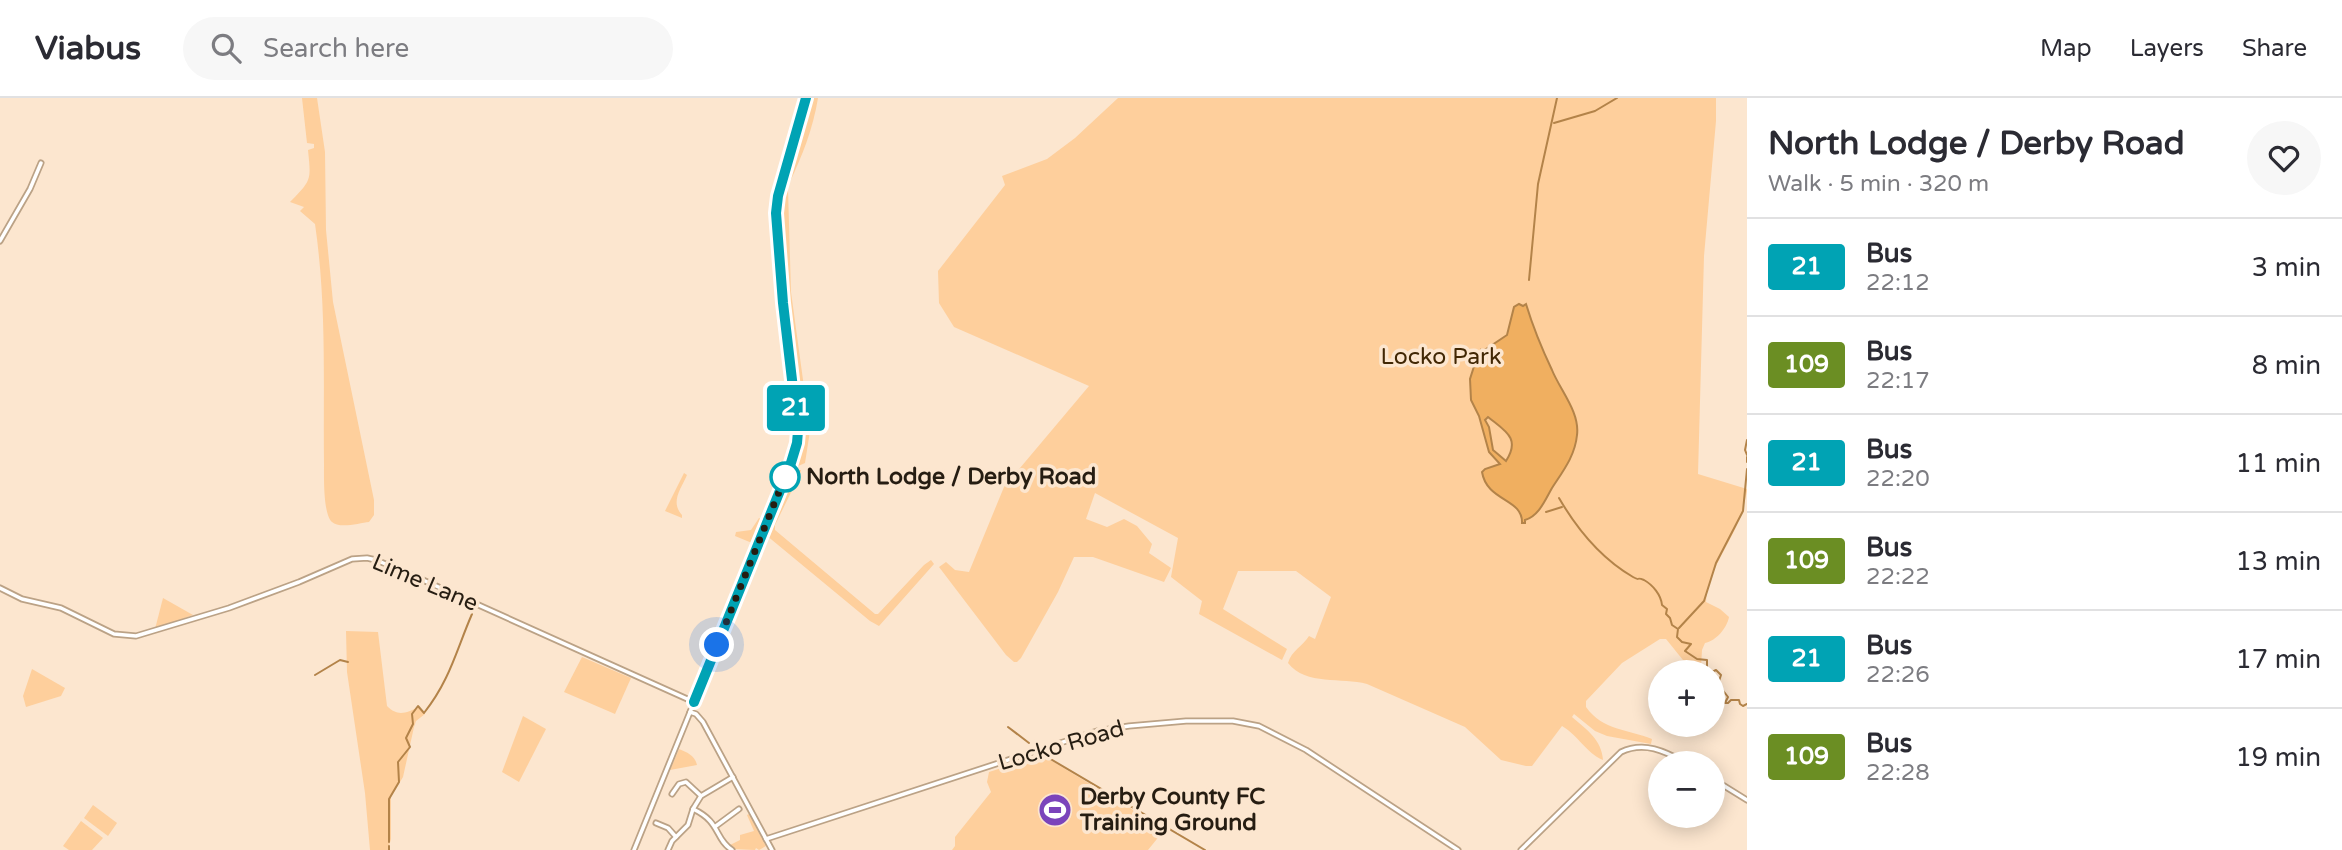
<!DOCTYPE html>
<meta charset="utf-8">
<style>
body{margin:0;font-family:"Varela Round",sans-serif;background:#f7f7f7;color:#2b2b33;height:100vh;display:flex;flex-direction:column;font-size:26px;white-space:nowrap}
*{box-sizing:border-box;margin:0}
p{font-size:23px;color:#7c7c81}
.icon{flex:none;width:38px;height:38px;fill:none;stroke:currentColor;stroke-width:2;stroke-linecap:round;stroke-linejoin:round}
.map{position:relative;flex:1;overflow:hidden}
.panel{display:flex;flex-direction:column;background:#fff;width:595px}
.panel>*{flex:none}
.badge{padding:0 14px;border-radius:5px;font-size:24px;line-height:46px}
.tools{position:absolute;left:1648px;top:562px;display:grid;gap:14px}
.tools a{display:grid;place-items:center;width:77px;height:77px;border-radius:50%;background:#fff;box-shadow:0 4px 18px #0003;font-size:35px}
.you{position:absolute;width:35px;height:35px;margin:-18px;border:5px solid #fff;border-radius:50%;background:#1a73e8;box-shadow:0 0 0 10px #1a73e833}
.map>.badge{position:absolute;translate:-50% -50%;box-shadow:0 0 0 4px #fff}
.round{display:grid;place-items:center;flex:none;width:74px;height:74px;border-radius:37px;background:#f7f7f7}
.headline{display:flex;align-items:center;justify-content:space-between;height:119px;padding:0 21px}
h1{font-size:33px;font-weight:800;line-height:52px}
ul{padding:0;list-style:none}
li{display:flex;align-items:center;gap:21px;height:98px;padding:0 21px;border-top:2px solid #e1e1e2}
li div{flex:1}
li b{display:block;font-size:26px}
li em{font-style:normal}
li .badge{min-width:77px;font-weight:700;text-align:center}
header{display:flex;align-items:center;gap:42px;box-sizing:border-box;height:98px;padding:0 35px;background:#fff;border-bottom:2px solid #e1e1e2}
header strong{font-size:33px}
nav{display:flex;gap:38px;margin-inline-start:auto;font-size:24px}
.search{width:490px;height:63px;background:#f7f7f7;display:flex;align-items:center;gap:18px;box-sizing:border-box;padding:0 24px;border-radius:38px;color:#7c7c81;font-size:26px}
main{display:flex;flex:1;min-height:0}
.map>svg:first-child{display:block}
</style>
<header>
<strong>Viabus</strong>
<div class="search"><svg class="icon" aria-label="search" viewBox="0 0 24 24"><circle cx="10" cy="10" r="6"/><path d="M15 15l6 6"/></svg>Search here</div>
<nav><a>Map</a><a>Layers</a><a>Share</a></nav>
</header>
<main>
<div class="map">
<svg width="1747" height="752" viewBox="0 0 1747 752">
<rect width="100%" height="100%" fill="#fce6cf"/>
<g fill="#fecf9c">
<path d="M302 0H317L325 54 326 132 333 204 374 402V417L369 424C360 425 339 431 332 424 323 416 324 379 324 367 323 284 327 209 315 126L300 113 304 109 290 104C312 82 311 82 308 52L314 50V46L307 45Z"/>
<path d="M810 0H818C813 31 802 58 789 86L785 85Z"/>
<path d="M1118 0H1716V23L1704 158 1698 376 1747 391V393C1745 402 1743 412 1740 420 1729 448 1708 473 1706 504L1720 511 1729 519C1727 530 1716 543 1705 545L1702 552 1701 569 1706 574 1683 562 1666 541H1660L1622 565 1586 603V609C1603 633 1628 631 1652 641L1651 646 1607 638 1595 633 1574 616 1572 619C1586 631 1602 642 1603 662 1585 654 1579 638 1562 628L1532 668H1526L1501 662 1465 629 1367 586C1342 579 1306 588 1288 565 1292 552 1302 549 1309 538L1315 541 1331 499 1296 473H1238L1223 511 1287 551 1282 562 1199 516 1202 503 1171 479 1178 440 1095 395 1086 421 1107 429 1124 421 1137 428 1152 446 1149 455 1171 470 1164 484 1093 459H1074L1058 494 1021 560 1017 564H1014L1006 557 939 469 946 464 955 472 969 474 1004 389 1089 288 954 229 939 205 938 173 1005 87 1002 78 1047 61 1075 40Z"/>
<path d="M784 89 788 91 791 194 810 333 805 365 796 369 794 368 801 345V333L782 160 781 104Z"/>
<path d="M793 372H801L800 376 775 427V432L875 516H878L924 467 931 462 934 466 879 528 870 523 766 437Z"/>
<path d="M684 375 687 377C681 391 670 404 682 417V420L665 413Z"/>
<path d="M759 420 761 421 752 445 735 438 736 434 751 432Z"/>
<path d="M163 500 193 517 155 531Z"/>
<path d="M346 533 378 534 387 608C398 619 406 615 419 609L425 616 416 623 414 629 403 679 391 699V741L388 752H370L365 695 347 574Z"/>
<path d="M582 559 631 580 615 616 564 594Z"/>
<path d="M32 571 65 590 61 598 26 609 23 598Z"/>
<path d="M523 618 546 631 519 684 502 674Z"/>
<path d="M679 651C687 654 695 658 697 667L670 672Z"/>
<path d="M1042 657 1165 731 1148 752H952L955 748V739L991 694 987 684 989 674Z"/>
<path d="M93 707 117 725 108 738 84 720Z"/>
<path d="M749 716 766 748 759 752 756 750 755 752 733 751 730 747 740 742V737L754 733 747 717Z"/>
<path d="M81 723 103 740 92 752H69L63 748Z"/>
</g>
<path fill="#f0af60" stroke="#b38349" stroke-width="2" fill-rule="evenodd" d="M1519 206 1523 208 1526 206C1533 229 1542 251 1552 272 1560 292 1580 314 1577 337 1575 358 1563 373 1552 390 1545 402 1539 418 1525 422V425H1522C1523 400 1487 404 1482 374L1485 371 1500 366 1489 354 1479 318 1471 302 1470 281 1477 259 1481 256V252L1483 253 1507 237 1514 209ZM1488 319C1505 333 1521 340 1506 363L1493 352 1489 329 1485 322Z"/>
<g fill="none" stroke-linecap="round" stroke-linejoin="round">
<g stroke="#b38349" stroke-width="2">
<path d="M1554 25 1595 13 1617 0"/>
<path d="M1529 182 1538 86 1557 0"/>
<path d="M1747 342 1745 352 1747 357"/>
<path d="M1747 359V364"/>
<path d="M1559 400C1577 431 1602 461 1633 479 1642 484 1634 478 1644 482 1653 487 1661 497 1662 507L1667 511 1666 516 1670 520 1672 527 1678 531 1677 539 1682 544 1691 546 1685 553 1697 561 1707 562V572L1712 574 1716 572 1721 577 1718 586 1728 599 1725 605H1728L1731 602H1739L1740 606 1743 608 1747 606"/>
<path d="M1546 414 1562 409"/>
<path d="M1679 530 1704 503 1716 465 1743 413 1747 371"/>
<path d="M315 577 340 562 348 564"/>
<path d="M1008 629 1029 645"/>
<path d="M1042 656 1205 752"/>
<path d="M389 744V701L399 684 398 664 410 649 406 640 413 626 412 616 418 608 424 615C450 582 456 553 472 516"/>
<path d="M389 752V748"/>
</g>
<defs>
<g id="minor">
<path d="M0 143 30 91 41 65"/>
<path d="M672 696 679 686 686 684 700 697"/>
<path d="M693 711C721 724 714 740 732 752"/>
<path d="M656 725 668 730 676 739"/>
<path d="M716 728 739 711"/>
<path d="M668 752 672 743 688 727 693 711 701 698 733 679"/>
</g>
<g id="tertiary">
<path d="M0 490 22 501 61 510 114 536 136 538 229 510 299 484 352 461 367 460 376 462 414 478 694 604"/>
<path d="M690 614 696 616 703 624 772 752"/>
<path d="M1713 681 1747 702"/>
<path d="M766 741 1097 633 1129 628 1186 623H1233L1259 628 1306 652 1458 752"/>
<path d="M634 752 790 368 798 345V333L783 205 776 115 778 98 806 0"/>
<path d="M1521 752 1621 654C1644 643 1665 653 1686 665"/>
</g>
</defs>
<use href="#minor" stroke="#bba286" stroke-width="7"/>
<use href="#tertiary" stroke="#bba286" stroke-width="7"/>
<use href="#minor" stroke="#fff" stroke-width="3.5"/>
<use href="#tertiary" stroke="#fff" stroke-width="3.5"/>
</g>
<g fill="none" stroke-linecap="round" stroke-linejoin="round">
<defs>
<path id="line" d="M694 604 790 368 797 345 798 333 783 205 776 115 778 98 806 0"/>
</defs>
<use href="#line" stroke="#fff" stroke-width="16"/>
<use href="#line" stroke="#00a3b4" stroke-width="10"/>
<path stroke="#261d12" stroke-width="7" stroke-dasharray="0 12.6" d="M717 547 785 379"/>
</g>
<defs>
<symbol id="stadium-disc" viewBox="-11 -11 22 22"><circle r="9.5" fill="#7b44bb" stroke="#fce6cf"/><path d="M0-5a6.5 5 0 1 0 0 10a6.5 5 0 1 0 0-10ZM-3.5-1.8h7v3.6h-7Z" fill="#fff"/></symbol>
</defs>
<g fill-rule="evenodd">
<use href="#stadium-disc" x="1036" y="693" width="38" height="38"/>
</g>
<circle fill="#fff" stroke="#00a3b4" stroke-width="3.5" cx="785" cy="379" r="14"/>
<g text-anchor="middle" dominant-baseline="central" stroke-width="7" stroke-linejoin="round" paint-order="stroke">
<g font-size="23" fill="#412704" stroke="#fce6cf">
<text x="1441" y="259">Locko Park</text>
</g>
<g font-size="23" font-weight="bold" fill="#261d12" stroke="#fce6cf" text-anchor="start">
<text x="806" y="379">North Lodge / Derby Road</text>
</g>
<g font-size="23" fill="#261d12" stroke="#fce6cf">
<text transform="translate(425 485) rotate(23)">Lime Lane</text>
<text transform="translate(1061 648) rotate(-16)">Locko Road</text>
</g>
<g font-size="23" font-weight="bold" fill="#261d12" stroke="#fce6cf" text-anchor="start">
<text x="1080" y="699">Derby County FC<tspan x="1080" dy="26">Training Ground</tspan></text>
</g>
</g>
</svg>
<div class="tools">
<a>+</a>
<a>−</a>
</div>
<div class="you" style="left:717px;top:547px"></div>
<b class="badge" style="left:796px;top:310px;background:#00a3b4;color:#fff">21</b>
</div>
<section class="panel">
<div class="headline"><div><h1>North Lodge / Derby Road</h1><p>Walk · 5 min · 320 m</p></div><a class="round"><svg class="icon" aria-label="heart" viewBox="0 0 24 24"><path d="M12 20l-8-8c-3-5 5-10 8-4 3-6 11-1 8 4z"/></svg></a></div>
<ul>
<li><span class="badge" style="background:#00a3b4;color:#fff">21</span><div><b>Bus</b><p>22:12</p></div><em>3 min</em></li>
<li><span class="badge" style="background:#6b8e23;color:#fff">109</span><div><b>Bus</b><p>22:17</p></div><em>8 min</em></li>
<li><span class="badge" style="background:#00a3b4;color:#fff">21</span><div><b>Bus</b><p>22:20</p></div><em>11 min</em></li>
<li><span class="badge" style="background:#6b8e23;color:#fff">109</span><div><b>Bus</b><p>22:22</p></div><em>13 min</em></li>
<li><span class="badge" style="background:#00a3b4;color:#fff">21</span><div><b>Bus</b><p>22:26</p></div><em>17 min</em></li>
<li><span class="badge" style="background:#6b8e23;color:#fff">109</span><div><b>Bus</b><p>22:28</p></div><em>19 min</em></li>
</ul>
</section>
</main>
